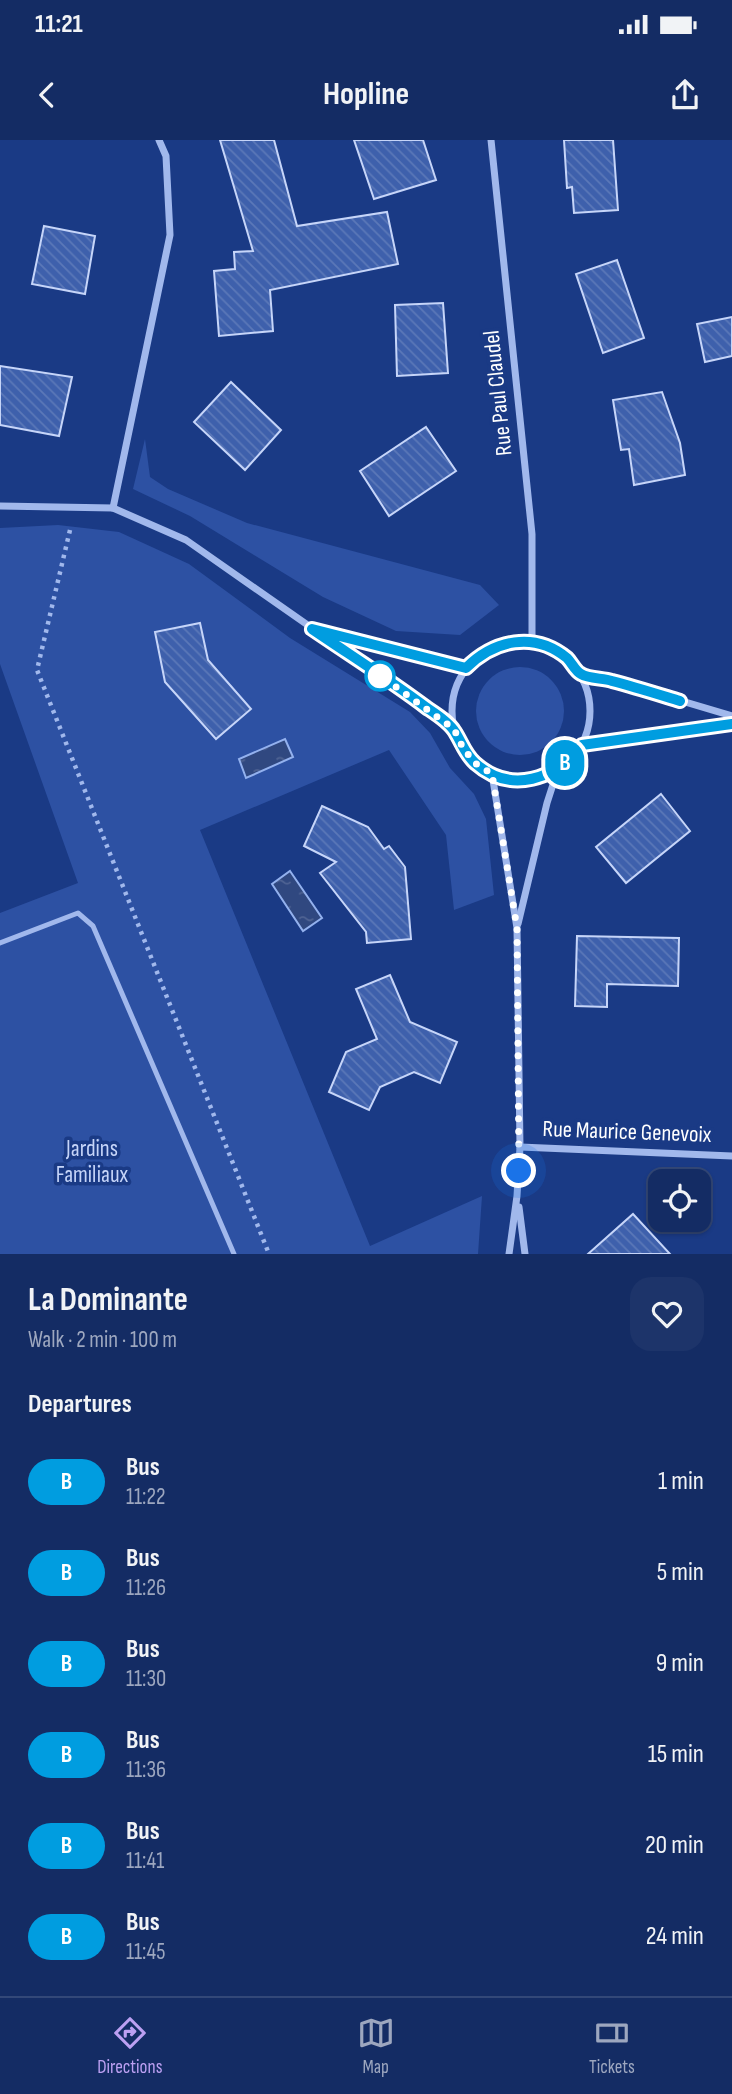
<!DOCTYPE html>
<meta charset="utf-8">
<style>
body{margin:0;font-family:"Sofia Sans Condensed",sans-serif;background:#1d346a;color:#f1f3f6;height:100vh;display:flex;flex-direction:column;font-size:26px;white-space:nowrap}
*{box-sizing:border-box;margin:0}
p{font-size:23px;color:#9da7bf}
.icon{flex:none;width:38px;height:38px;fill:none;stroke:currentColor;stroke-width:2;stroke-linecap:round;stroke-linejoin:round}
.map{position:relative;height:1114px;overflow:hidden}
.sheet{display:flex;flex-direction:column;background:#142c64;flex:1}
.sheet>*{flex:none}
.badge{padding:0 14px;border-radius:23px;font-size:24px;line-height:46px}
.buttons{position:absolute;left:648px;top:1029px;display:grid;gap:14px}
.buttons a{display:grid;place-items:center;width:63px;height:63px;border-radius:14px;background:#142c64;box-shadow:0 2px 5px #0004,0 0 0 2px #334878;font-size:35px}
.you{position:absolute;width:35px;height:35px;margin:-18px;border:5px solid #fff;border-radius:50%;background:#1a73e8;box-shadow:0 0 0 10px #1a73e833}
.map>.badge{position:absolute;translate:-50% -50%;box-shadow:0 0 0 4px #fff}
h2{padding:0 28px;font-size:26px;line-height:63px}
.round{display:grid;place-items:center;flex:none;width:74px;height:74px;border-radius:21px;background:#1d346a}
.overview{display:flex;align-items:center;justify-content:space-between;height:119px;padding:0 28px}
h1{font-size:33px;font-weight:700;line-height:52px}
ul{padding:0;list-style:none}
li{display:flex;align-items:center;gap:21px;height:91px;padding:0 28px}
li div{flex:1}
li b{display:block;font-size:26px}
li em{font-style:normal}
li .badge{min-width:77px;font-weight:700;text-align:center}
.status{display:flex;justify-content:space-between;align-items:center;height:49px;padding:0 35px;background:#142c64;direction:ltr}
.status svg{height:19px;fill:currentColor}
header{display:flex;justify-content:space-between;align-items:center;height:91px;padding:0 28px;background:#142c64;font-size:32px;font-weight:700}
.dock{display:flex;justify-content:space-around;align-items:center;height:98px;border-top:2px solid #334878;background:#142c64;font-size:19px;color:#9da7bf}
.dock a{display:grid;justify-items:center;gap:4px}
.dock .active{color:#bca0f2}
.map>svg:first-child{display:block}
</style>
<div class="status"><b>11:21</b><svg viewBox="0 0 49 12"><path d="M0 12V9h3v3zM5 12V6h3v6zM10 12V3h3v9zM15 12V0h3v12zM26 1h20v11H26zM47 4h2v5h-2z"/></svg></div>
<header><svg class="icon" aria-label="back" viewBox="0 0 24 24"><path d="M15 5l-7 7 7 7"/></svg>Hopline<svg class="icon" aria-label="share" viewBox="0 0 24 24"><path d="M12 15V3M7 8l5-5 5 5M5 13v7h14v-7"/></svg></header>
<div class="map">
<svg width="732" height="1114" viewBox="0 0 732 1114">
<defs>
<pattern id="water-ripples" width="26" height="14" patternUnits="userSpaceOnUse" patternTransform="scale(1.75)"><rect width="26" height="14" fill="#304880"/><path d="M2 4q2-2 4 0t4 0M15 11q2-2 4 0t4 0" fill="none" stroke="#4f6393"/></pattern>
<pattern id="building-back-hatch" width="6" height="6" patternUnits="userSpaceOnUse" patternTransform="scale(1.75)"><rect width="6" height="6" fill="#3e60ac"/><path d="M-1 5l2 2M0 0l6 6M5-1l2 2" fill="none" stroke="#5b78b8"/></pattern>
</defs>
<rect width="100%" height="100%" fill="#1a3a85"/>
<g fill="#2d51a3">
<path d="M145 299 150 337 168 349 247 383 480 445 499 465 460 495 396 491 323 457 190 376 133 349Z"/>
<path d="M58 385 119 392 189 424 290 498 410 572 430 593 450 628 474 654 486 679 494 755 454 770 446 695 389 610 200 690 370 1106 482 1056 478 1114H0V773L78 743 0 524V388Z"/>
<circle cx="520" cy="571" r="44"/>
</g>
<g fill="url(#water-ripples)" stroke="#93b1ee" stroke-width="2">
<path d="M285 599 293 617 246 638 239 619Z"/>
<path d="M290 731 322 778 303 791 272 744Z"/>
</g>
<g fill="url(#building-back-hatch)" stroke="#c6d5f9" stroke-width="2">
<path d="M220 0H274L297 86 387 72 398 124 270 150 273 191 219 196 214 131 235 129 234 112 253 111Z"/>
<path d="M354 0H423L436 40 374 59Z"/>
<path d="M564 0H613L618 70 574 73 572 47 567 48Z"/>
<path d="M44 86 95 96 85 154 32 144Z"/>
<path d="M617 120 644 198 603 213 576 134Z"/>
<path d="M443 163 448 233 397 236 395 165Z"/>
<path d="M732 177V216L705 222 697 184Z"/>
<path d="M0 226 72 237 59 296 0 285Z"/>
<path d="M231 242 281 290 245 330 194 282Z"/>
<path d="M662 252 680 303 685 335 634 345 629 309 621 310 613 260Z"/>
<path d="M426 287 456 331 389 376 360 331Z"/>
<path d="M200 483 208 520 251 569 216 599 165 542 155 492Z"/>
<path d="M661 654 690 691 626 743 596 707Z"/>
<path d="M322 666 368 687 384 709 389 706 405 727 411 799 367 803 366 792 320 733 336 722 304 706Z"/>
<path d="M577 796 679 798 678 846 607 844V867L575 866Z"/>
<path d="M390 835 410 882 457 902 440 943 414 932 380 947 369 970 329 952 346 912 377 899 356 849Z"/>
<path d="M633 1074 670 1114H588Z"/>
</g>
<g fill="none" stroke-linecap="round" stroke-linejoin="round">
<path stroke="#a1b8ec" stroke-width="4.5" stroke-dasharray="3.5 5" stroke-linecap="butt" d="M70 390 37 530 269 1114"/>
<path stroke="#a1b8ec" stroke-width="5" d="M0 803 78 773 93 786 234 1114"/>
<g stroke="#a1b8ec" stroke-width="7">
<path d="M491 0 532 394V502"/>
<path d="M0 366 113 368 186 400 425 567 454 589"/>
<path d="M113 368 170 95 166 16 159 0"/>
<path d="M318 490 466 529"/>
<circle cx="521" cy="571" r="69"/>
<path d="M581 535 611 540 732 576"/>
<path d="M582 605 732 584"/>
<path d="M492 634 517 788 520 1007 517 1056 509 1114"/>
<path d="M518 784 547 663 558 629"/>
<path d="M520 1007 732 1016"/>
<path d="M519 1067 525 1114"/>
</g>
</g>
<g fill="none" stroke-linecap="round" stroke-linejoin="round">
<defs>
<path id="line" d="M680 561C657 554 635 547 612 541 603 538 589 539 581 534 575 531 572 523 567 518 534 491 494 500 466 528L312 489C350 515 390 540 427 568 436 574 449 582 455 592 462 603 465 614 475 623 511 655 556 639 582 605L732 584"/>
</defs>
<use href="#line" stroke="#fff" stroke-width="16"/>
<use href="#line" stroke="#009de0" stroke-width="10"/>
<path stroke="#fff" stroke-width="7" stroke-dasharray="0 12.6" d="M380 536 378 534 454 589 463 608 475 623 492 634 517 788 519 1031"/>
</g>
<circle fill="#fff" stroke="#009de0" stroke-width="3.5" cx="380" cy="536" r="14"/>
<g text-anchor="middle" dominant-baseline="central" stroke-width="7" stroke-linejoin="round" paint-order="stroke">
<g font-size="23" fill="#fff" stroke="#1a3a85">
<text transform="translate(498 253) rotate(-96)">Rue Paul Claudel</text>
<text transform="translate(627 992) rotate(2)">Rue Maurice Genevoix</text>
</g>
<g font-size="23" fill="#c6d5f9" stroke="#1a3a85">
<text x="92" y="1009">Jardins<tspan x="92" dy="26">Familiaux</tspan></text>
</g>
</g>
</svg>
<div class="buttons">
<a><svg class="icon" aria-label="locate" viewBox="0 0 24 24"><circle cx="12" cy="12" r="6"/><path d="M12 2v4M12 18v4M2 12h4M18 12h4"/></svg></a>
</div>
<div class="you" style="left:519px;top:1031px"></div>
<b class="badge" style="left:565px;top:623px;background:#009de0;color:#fff">B</b>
</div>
<section class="sheet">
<div class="overview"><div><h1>La Dominante</h1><p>Walk · 2 min · 100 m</p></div><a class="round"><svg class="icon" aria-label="heart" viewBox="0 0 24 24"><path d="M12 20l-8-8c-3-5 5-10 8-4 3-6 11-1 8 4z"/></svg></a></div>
<h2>Departures</h2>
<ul>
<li><span class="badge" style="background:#009de0;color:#fff">B</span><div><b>Bus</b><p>11:22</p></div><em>1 min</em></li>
<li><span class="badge" style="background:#009de0;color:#fff">B</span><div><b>Bus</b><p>11:26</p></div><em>5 min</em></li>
<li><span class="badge" style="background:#009de0;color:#fff">B</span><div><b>Bus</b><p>11:30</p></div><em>9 min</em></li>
<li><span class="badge" style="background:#009de0;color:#fff">B</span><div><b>Bus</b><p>11:36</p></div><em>15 min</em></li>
<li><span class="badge" style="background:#009de0;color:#fff">B</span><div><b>Bus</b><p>11:41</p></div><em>20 min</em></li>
<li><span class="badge" style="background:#009de0;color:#fff">B</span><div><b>Bus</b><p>11:45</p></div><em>24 min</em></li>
</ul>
</section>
<nav class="dock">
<a class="active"><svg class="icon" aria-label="directions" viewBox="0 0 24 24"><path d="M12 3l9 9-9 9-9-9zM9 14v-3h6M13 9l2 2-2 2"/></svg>Directions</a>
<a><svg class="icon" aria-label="map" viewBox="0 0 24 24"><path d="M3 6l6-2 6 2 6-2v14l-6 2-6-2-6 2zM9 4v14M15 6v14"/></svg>Map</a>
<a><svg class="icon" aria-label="tickets" viewBox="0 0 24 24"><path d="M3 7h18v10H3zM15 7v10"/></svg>Tickets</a>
</nav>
